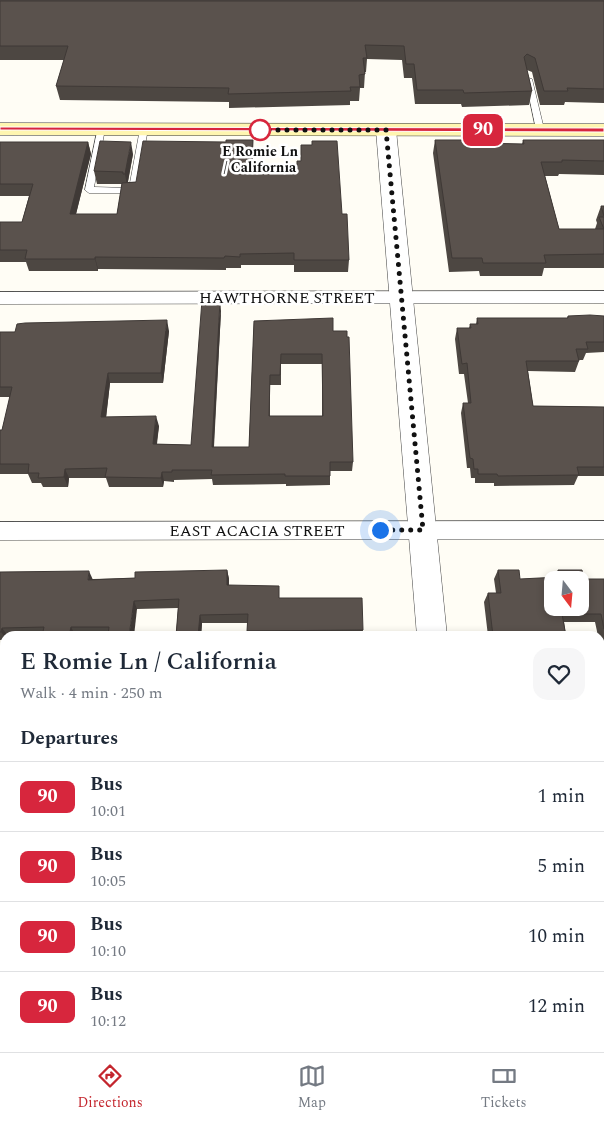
<!DOCTYPE html>
<meta charset="utf-8">
<style>
body{margin:0;font-family:Spectral,serif;background:#f6f6f7;color:#1f2937;height:100vh;display:flex;flex-direction:column;font-size:19px;white-space:nowrap}
*{box-sizing:border-box;margin:0}
p{font-size:16px;color:#747a83}
.icon{flex:none;width:28px;height:28px;fill:none;stroke:currentColor;stroke-width:2;stroke-linecap:round;stroke-linejoin:round}
.map{position:relative;flex:1;overflow:hidden}
.sheet{position:absolute;left:0px;top:631px;width:605px;height:421px;display:flex;flex-direction:column;background:#fff;border-radius:15px 15px 0 0;box-shadow:0 2px 8px #0003}
.sheet>*{flex:none}
.badge{padding:0 10px;border-radius:8px;font-size:18px;line-height:32px}
.needle{width:32px;rotate:164deg}
.buttons{position:absolute;left:544px;top:571px;display:grid;gap:10px}
.buttons a{display:grid;place-items:center;width:45px;height:45px;border-radius:10px;background:#fff;box-shadow:0 2px 8px #0003;font-size:25px}
.you{position:absolute;width:25px;height:25px;margin:-12px;border:4px solid #fff;border-radius:50%;background:#1a73e8;box-shadow:0 0 0 8px #1a73e833}
.map>.badge{position:absolute;translate:-50% -50%;box-shadow:0 0 0 2px #fff}
h2{padding:0 20px;font-size:19px;line-height:45px}
.round{display:grid;place-items:center;flex:none;width:52px;height:52px;border-radius:15px;background:#f6f6f7}
.head{display:flex;align-items:center;justify-content:space-between;height:85px;padding:0 20px}
h1{font-size:24px;font-weight:600;line-height:38px}
ul{padding:0;list-style:none}
li{display:flex;align-items:center;gap:15px;height:70px;padding:0 20px;border-top:1px solid #e0e1e3}
li div{flex:1}
li b{display:block;font-size:19px}
li em{font-style:normal}
li .badge{min-width:55px;font-weight:700;text-align:center}
.tabs{display:flex;justify-content:space-around;align-items:center;height:70px;border-top:1px solid #e0e1e3;background:#fff;font-size:14px;color:#747a83}
.tabs a{display:grid;justify-items:center;gap:2px}
.tabs .current{color:#c4262e}
.map>svg:first-child{display:block}
</style>
<div class="map">
<svg width="604" height="1052" viewBox="0 0 604 1052">
<rect width="100%" height="100%" fill="#fffdf5"/>
<g fill="none" stroke-linecap="round" stroke-linejoin="round">
<defs>
<g id="service">
<path d="M525 77 532 79 544 129 543 131 536 129Z"/>
<path d="M98 127 105 129 94 187 129 188 140 129 144 127 148 129 136 193H89L85 190Z"/>
</g>
<g id="minor">
<path d="M604 291V303L0 304V292Z"/>
<path d="M604 521V539L0 540V522Z"/>
<rect x="600" y="903" width="4" height="28"/>
<rect x="0" y="906" width="5" height="28"/>
</g>
<g id="tertiary">
<path d="M386 124 393 126 396 130 447 636H417L376 130 379 126Z"/>
<path d="M452 1048H490L491 1052H453Z"/>
</g>
<path id="secondary" d="M0 123 604 124V136L0 135Z"/>
</defs>
<use href="#service" stroke="#444" stroke-width="1"/>
<use href="#minor" stroke="#444" stroke-width="1"/>
<use href="#tertiary" stroke="#444" stroke-width="1"/>
<use href="#secondary" stroke="#333" stroke-width="1"/>
<use href="#service" fill="#fff" fill-rule="evenodd"/>
<use href="#minor" fill="#fff" fill-rule="evenodd"/>
<use href="#tertiary" fill="#fff" fill-rule="evenodd"/>
<use href="#secondary" fill="#fff6b0" fill-rule="evenodd"/>
</g>
<g fill="#4d4742" fill-rule="evenodd">
<path d="M0 0H604V103L565 102 564 105H540L532 72 527 70 532 91 529 105 462 107 461 104H415L412 78H404L402 60 367 59 366 72H365L364 88H360L359 101H350V105L229 108V102L60 100 56 86 64 60H0Z"/>
<path d="M253 140V165L342 214 349 260 348 272H294V265H241V268H226V270L98 269V271H29L26 262H0V222H22L29 196H0V142H88L91 154 76 214H117L122 184H97L94 171 133 154 128 182H136L226 142Z"/>
<path d="M435 140 476 143 522 144 523 140H604V175L559 174 558 176H545L559 229H595L597 223 596 220 601 206H604V268H544L542 276H480L479 271 449 272 433 153Z"/>
<path d="M221 311 214 447H249L254 321 333 331 353 462 352 471H330V485L286 486V484L213 485 212 479 174 480V482L164 481 163 487H109L106 478H69L68 487H43L41 483H32L28 474H0V430H2L10 397H0V332L169 331 163 383H110L106 417 159 426 157 444 191 445ZM281 364H322V416H270V385H281Z"/>
<path d="M568 316H604V352L586 353 583 360H578L579 361 575 372 528 371 533 406 604 407V476H578L574 485 494 486V483H475V478H471L470 468H467L461 413 463 403H468L464 374H459L455 339 457 328H469L470 324H476L477 318H567Z"/>
<path d="M227 570 229 579V585L279 598 363 630 362 636H248L247 623H202L201 636H176L178 608 137 609 108 636 75 635V636H42L43 635 8 636H5V640H0V572L93 579 135 578Z"/>
<path d="M498 570 520 579 554 578 558 570 584 579H604V664L600 646V636H598L595 622H564L566 636H488L484 602 488 593H496L494 579Z"/>
<rect x="600" y="730" width="4" height="114"/>
<path d="M0 764H5V839L0 840Z"/>
<path d="M548 1048H600L604 1052H548Z"/>
</g>
<g fill="#3f3936">
<path d="M253 140V176L252 165Z"/>
<path d="M88 142 91 154 73 226 70 214Z"/>
<path d="M131 142 133 154 127 186 125 174Z"/>
<path d="M95 257 98 269V271L95 259Z"/>
<path d="M220 301 221 311 213 457 212 447Z"/>
<path d="M167 320 169 331 163 383 161 373Z"/>
<path d="M108 373 110 383 105 427 101 417Z"/>
<path d="M156 416 159 426 155 454 153 444Z"/>
<path d="M65 469 69 478 68 487 64 477Z"/>
<path d="M162 472 164 481 163 487 161 478Z"/>
<path d="M227 570 229 579 228 594 227 585Z"/>
<path d="M89 571 93 580H88Z"/>
<path d="M134 601 137 609 134 636H129Z"/>
<path d="M200 615 202 623 201 636H198Z"/>
<path d="M71 627 75 635V636H69Z"/>
<path d="M2 628 8 636H5V637L1 632Z"/>
<path d="M3 1010H5V1030L0 1029Z"/>
<path d="M7 1048H14V1052H6Z"/>
</g>
<g fill="#5a524d" stroke="#3f3936" fill-rule="evenodd">
<path d="M0 1H604V89L567 88 568 91H544L535 58 527 54 524 57 532 91 464 93 463 90H417L414 64H406L404 46 365 45 367 58H363L365 74 359 75 360 87H350L351 91 228 94 229 88 56 86 68 46H0Z"/>
<path d="M226 140H253L252 165H297V161H301V145H312V141H337L342 214H347L349 260H294V253L240 254V257L225 256 224 258 95 257V259H25L27 250H0V222H22L33 184H0V142H88L70 214H117L122 183 136 182 143 141 226 142Z"/>
<path d="M435 140H475L476 143 524 144 523 140H604V161L562 160V162H541L559 229H604L599 217H604V254L544 255 546 263H483L482 258H452Z"/>
<path d="M100 141 131 142 125 174H123V172L94 171Z"/>
<path d="M601 206H604V216Z"/>
<path d="M202 300 220 301 212 447H249L254 321 333 318V331H347V337H349L353 462H330V476H285V474L211 475 212 470H172V472H162L161 478 105 477 107 468 65 469 64 477 38 478 39 473H28L29 464H0V430H2L12 387H0V332H15L17 324 25 323 167 320 161 373H108L101 417 156 416 153 444 191 445ZM281 354H322L323 416H269L270 375H280Z"/>
<path d="M590 315 604 316V342H586L588 349H576L579 361H526L533 406 604 407V467H577L579 475 498 476 497 474H478V469H474L473 459 470 458 463 403H471L467 363 462 364 457 328H471L470 324H478L477 318H568V316Z"/>
<path d="M227 570V585L279 586V598H362L363 630 247 631 248 614 200 615 198 636H176L179 599 134 601 129 636H108L109 627H71L69 636H42L44 627 2 628 1 632H0V572L89 571 88 580 135 578V572Z"/>
<path d="M498 570H519L520 579 559 577 558 570H582L584 579H604V629L601 614H562L566 636H493L488 593H501ZM552 580H580V608H552Z"/>
<rect x="600" y="730" width="4" height="110"/>
<rect x="0" y="764" width="5" height="71"/>
<path d="M600 993H604V1052H555L554 1048H600Z"/>
<path d="M0 1010H3L0 1028Z"/>
<path d="M0 1029H5V1048H7L6 1052H0Z"/>
<path d="M58 1048H226V1052H57Z"/>
<rect x="295" y="1048" width="81" height="4"/>
</g>
<path fill="#d7263d" stroke="#fff" d="M0 127 604 128V132L0 130Z"/>
<g fill="none" stroke-linecap="round" stroke-linejoin="round">
<path stroke="#111" stroke-width="5" stroke-dasharray="0 9" d="M260 130H386L423 530H380"/>
</g>
<circle fill="#fff" stroke="#d7263d" stroke-width="2.5" cx="260" cy="130" r="10"/>
<g text-anchor="middle" dominant-baseline="central" stroke-width="5" stroke-linejoin="round" paint-order="stroke">
<g font-size="14" font-weight="bold" fill="#111" stroke="#fff">
<text x="260" y="151">E Romie Ln<tspan x="260" dy="16">/ California</tspan></text>
</g>
<g font-size="16" fill="#111" stroke="#fff">
<text x="287" y="298">HAWTHORNE STREET</text>
<text x="257" y="531">EAST ACACIA STREET</text>
</g>
</g>
</svg>
<div class="buttons">
<a><svg class="needle" viewBox="-14 -14 28 28"><path d="M0-13l5 13h-10z" fill="#e53935"/><path d="M0 13l5-13h-10z" fill="#747a83"/></svg></a>
</div>
<div class="you" style="left:380px;top:530px"></div>
<b class="badge" style="left:483px;top:130px;background:#d7263d;color:#fff">90</b>
<section class="sheet">
<div class="head"><div><h1>E Romie Ln / California</h1><p>Walk · 4 min · 250 m</p></div><a class="round"><svg class="icon" aria-label="heart" viewBox="0 0 24 24"><path d="M12 20l-8-8c-3-5 5-10 8-4 3-6 11-1 8 4z"/></svg></a></div>
<h2>Departures</h2>
<ul>
<li><span class="badge" style="background:#d7263d;color:#fff">90</span><div><b>Bus</b><p>10:01</p></div><em>1 min</em></li>
<li><span class="badge" style="background:#d7263d;color:#fff">90</span><div><b>Bus</b><p>10:05</p></div><em>5 min</em></li>
<li><span class="badge" style="background:#d7263d;color:#fff">90</span><div><b>Bus</b><p>10:10</p></div><em>10 min</em></li>
<li><span class="badge" style="background:#d7263d;color:#fff">90</span><div><b>Bus</b><p>10:12</p></div><em>12 min</em></li>
</ul>
</section>
</div>
<nav class="tabs">
<a class="current"><svg class="icon" aria-label="directions" viewBox="0 0 24 24"><path d="M12 3l9 9-9 9-9-9zM9 14v-3h6M13 9l2 2-2 2"/></svg>Directions</a>
<a><svg class="icon" aria-label="map" viewBox="0 0 24 24"><path d="M3 6l6-2 6 2 6-2v14l-6 2-6-2-6 2zM9 4v14M15 6v14"/></svg>Map</a>
<a><svg class="icon" aria-label="tickets" viewBox="0 0 24 24"><path d="M3 7h18v10H3zM15 7v10"/></svg>Tickets</a>
</nav>
